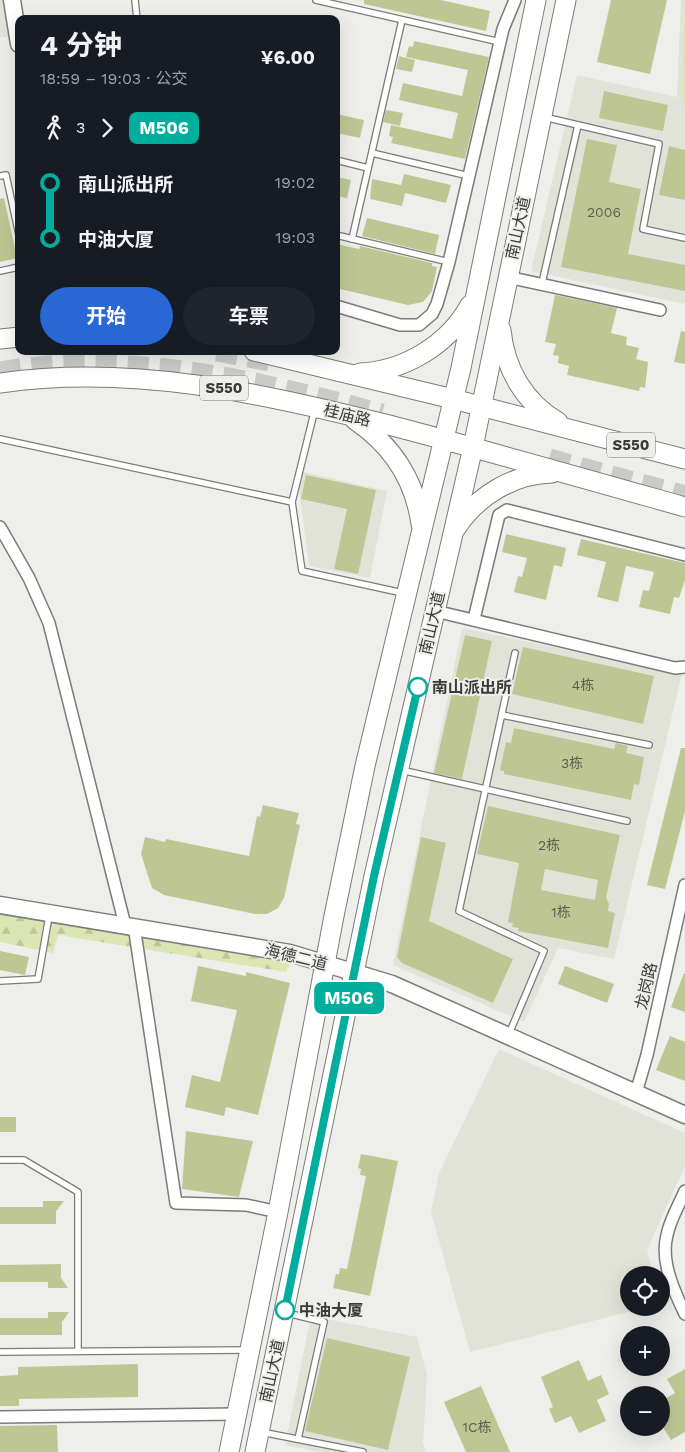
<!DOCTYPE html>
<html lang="zh">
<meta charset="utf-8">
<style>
body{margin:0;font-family:"Work Sans","Noto Sans SC",sans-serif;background:#20242c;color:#f1f3f6;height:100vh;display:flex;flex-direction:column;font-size:19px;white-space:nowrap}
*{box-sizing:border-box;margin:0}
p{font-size:16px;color:#9ea1a6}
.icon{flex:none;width:28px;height:28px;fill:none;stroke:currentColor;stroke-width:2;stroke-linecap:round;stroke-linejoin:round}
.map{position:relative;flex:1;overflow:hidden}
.details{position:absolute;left:15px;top:15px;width:325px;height:340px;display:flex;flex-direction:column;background:#171b24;border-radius:10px;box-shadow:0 5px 20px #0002}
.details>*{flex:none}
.badge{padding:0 10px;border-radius:8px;font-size:18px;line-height:32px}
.tools{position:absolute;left:620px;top:1266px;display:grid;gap:10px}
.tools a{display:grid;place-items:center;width:50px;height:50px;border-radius:50%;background:#171b24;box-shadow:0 5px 20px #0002;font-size:25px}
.map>.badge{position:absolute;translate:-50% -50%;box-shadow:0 0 0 2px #fff}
.legs{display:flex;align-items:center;gap:8px;height:55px;padding:0 25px;font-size:16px}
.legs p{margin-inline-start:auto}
.headline{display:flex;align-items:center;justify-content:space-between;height:85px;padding:0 25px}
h1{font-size:28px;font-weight:700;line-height:38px}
.cta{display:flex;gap:10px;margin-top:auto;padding:10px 25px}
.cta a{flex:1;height:58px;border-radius:30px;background:#2867d4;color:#fff;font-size:20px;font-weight:700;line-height:58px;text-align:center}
.cta a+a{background:#20242c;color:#f1f3f6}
ul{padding:0 25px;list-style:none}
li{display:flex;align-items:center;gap:18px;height:55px;font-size:19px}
li i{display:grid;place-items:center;width:8px;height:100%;margin:0 6px;background:currentColor}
li i::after{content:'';width:12px;height:12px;margin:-6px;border:4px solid;border-radius:50%;background:#171b24}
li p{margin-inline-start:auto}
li:first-child i{background:linear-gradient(#0000 50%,currentColor 0)}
li:last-child i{background:linear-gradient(currentColor 50%,#0000 0)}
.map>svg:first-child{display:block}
</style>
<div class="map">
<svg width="685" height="1452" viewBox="0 0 685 1452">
<defs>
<pattern id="forest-firs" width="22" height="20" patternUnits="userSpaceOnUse" patternTransform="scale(1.25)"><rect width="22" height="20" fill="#dce5b4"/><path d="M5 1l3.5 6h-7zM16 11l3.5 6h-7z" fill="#bec59c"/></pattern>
</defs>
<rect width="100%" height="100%" fill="#eeefeb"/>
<g fill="#e1e3d8">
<path d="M0 0H3L10 37H0Z"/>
<path d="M681 0H685V304L531 271 577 75 677 97Z"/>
<path d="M303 472 387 491 370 578 309 566 299 488Z"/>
<path d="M462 628 682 674 614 959 558 948 524 1022 393 965Z"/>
<path d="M499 1049 685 1133V1166L647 1250 654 1275H629V1308H644L470 1352 431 1212 439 1173Z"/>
<path d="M311 1316 417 1337 427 1375 423 1442 426 1452H320L285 1445Z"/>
</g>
<path fill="#dce5b4" d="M685 0V111L682 96Z"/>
<path fill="url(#forest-firs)" d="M0 909 292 961 286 972 58 935 53 953 0 942Z"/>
<g fill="#bec794" fill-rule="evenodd">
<path d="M364 0H441L490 11 486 31 364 4Z"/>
<path d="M611 0H667L650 74 597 62Z"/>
<path d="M414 41 489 57 465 159 391 143 393 137 389 136 391 125 452 139 458 113 399 100 403 83 462 96 468 70 406 57 409 46 413 47Z"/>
<path d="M399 56 415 60 412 72 396 69Z"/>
<path d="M604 91 668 105 663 131 599 118Z"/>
<path d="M386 110 403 113 400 126 383 122Z"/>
<path d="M336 114 364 120 360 138 336 133Z"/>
<path d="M587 139 617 145 609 182 641 189 628 254 685 265V291L561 267Z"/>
<path d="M669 146 685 150V200L659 195Z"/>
<path d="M404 174 451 185 446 203 405 193 402 206 370 199 372 179 401 185Z"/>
<path d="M336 177 351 180 347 198 336 196Z"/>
<path d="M4 198 17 258 0 262V199Z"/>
<path d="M367 218 439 235 435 254 362 236Z"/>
<path d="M336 244 359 249 360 246 432 263V266L437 267 432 291 423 302 408 305 336 288Z"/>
<path d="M555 295 617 308 611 333 627 337 626 345 639 348 636 359 648 362 645 388 640 387 639 391 567 375 569 366 558 363 559 356 553 355 556 344 545 342Z"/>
<path d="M681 331 685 332V364L674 362Z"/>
<path d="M306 475 376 490 358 574 334 569 347 509 301 499Z"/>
<path d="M506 534 566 548 562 567 554 565 546 600 514 592 518 576 522 577 527 558 502 552Z"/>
<path d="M581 539 685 563V580L679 598 674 597 670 614 639 607 643 590 649 591 654 572 626 566 618 602 597 597 606 562 577 555Z"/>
<path d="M465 635 492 641 462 779 434 773Z"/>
<path d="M523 647 654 676 643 724 512 694Z"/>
<path d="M514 728 614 749 616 743 628 746 626 753 644 757 639 785 634 784 631 800 504 774V771L500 770 506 742 511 743Z"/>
<path d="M681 748H685V811L665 889 647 885Z"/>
<path d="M263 805 299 813 296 824 300 825 284 898 278 908 267 914H255L164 895 152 888 141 854 145 837 165 842 166 839 249 856 257 816 260 817Z"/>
<path d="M488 806 620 835 606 897 609 904 608 911 615 913 608 948 518 931 519 928 512 927 513 923 508 922 519 863 477 854ZM545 869 598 880 595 900 541 890Z"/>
<path d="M421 837 446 843 429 921 513 959 493 1003 402 963 397 957Z"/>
<path d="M0 951 29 957 25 975 0 970Z"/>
<path d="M198 966 246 976V972L290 983 258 1115 226 1107 224 1116 185 1107 192 1075 220 1082 237 1010 191 1001Z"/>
<path d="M565 966 614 984 607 1003 558 984Z"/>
<path d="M684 973 685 974V1012L671 1007Z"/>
<path d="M670 1036 685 1042V1081L656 1070Z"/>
<rect x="0" y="1117" width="16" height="15"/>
<path d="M186 1131 253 1141 239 1197 182 1189Z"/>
<path d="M361 1154 398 1161 370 1296 333 1288 336 1274H339L340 1268 347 1269 366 1176 360 1175 361 1169 358 1168Z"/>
<path d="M43 1201H64L56 1211V1224H0V1207H43Z"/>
<path d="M61 1264V1278L68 1288H48V1282H0V1265Z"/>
<path d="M48 1312H69L62 1322V1335H0V1318H48Z"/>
<path d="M327 1338 410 1357 388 1450 305 1431Z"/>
<path d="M579 1360 588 1381 601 1375 609 1394 597 1400 606 1421 579 1433 571 1416 555 1423 549 1409 553 1407 541 1377Z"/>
<path d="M138 1364V1397L19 1399V1406H0V1376L18 1375V1367Z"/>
<path d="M685 1369V1432L671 1440 661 1424V1401L675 1393 667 1379Z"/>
<path d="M481 1386 510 1452H466L444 1402Z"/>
<path d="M57 1425 58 1452H0V1426Z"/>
</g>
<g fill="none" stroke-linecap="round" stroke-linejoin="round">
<g stroke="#cacbc8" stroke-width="21" stroke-dasharray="21 11" stroke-linecap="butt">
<path d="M217 351 275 362"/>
<path d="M0 372C129 350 258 381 382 414"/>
<path d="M549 459 685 496"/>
</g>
<defs>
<g id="lane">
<path d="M135 0 137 19"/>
<path d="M316 0 500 42"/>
<path d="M544 117 659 144 643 229 685 238"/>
<path d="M372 153 469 176"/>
<path d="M336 160 368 168"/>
<path d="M0 176 6 175 19 235"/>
<path d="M336 235 449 262"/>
<path d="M352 239 402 20"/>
<path d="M0 271 19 267"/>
<path d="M542 283 578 125"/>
<path d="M0 439 292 502 302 571 403 593"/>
<path d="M292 502 315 409"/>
<path d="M502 715 649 745"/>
<path d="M401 770 627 821"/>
<path d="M0 981 38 979 49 916"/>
<path d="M509 1034 544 951 459 911 515 653"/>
<path d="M0 1160H24L78 1192V1351"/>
<path d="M287 1313 324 1322 298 1439"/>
<path d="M0 1352 248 1350"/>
<path d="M261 1432 363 1452"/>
</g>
<g id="street">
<path d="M508 277 660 310"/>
<path d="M336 306 400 325H419L432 314 437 304 449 262 503 29 515 0"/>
<path d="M0 527 29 578 49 623 125 925"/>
<path d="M435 611 675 668 685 667"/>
<path d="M474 619 499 515 507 510 685 555"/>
<path d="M134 926 176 1203 246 1205 278 1212"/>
<path d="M636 1093 647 1055 685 885"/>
<path d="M685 1191C679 1205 670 1220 667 1235 660 1261 674 1291 685 1314"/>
<path d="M0 1417 237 1414"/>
</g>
<g id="secondary">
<path d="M12 0 19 44"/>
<path d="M0 905 290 953 392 984 685 1115"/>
</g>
<g id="primary">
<path d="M501 330C505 369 524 402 558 422"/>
<path d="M0 339 19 337"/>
<path d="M254 351 453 399 685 459"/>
<path d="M360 373C405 371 449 344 470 305"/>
<path d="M0 383C132 364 261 393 389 425 488 451 586 479 685 507"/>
<path d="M355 420C392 445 415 481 421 524"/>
<path d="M456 528C477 496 513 474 552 473"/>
<path d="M229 1452 278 1212 334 916 365 766 461 368 536 0"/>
<path d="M255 1452 374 876 473 447 566 0"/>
</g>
</defs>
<use href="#lane" stroke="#7b7c79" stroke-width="8"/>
<use href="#street" stroke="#7b7c79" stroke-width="14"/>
<use href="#secondary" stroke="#7b7c79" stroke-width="19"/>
<use href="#primary" stroke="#7b7c79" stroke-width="21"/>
<use href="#lane" stroke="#fff" stroke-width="5.5"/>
<use href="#street" stroke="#fff" stroke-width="11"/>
<use href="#secondary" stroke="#fff" stroke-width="16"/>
<use href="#primary" stroke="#fff" stroke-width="19"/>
</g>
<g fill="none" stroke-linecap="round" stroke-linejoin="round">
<defs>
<path id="line-1" d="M285 1310 374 876 418 687"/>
</defs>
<use href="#line-1" stroke="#fff" stroke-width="11"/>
<use href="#line-1" stroke="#01ad9c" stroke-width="8"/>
</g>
<g fill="#fff" stroke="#01ad9c" stroke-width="2.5">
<circle cx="418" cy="687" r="9"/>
<circle cx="285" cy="1310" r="9"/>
</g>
<g text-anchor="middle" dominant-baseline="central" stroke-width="4" stroke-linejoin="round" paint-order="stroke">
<g font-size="14" fill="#5c5f50">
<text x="604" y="212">2006</text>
<text x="583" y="685">4栋</text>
<text x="572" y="763">3栋</text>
<text x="549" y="845">2栋</text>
<text x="561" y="912">1栋</text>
<text x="477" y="1427">1C栋</text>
</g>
<g fill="#eeefeb" stroke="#71726f" stroke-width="1">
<rect x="200" y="375.5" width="48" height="25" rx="4"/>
<rect x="607" y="432.5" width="48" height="25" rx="4"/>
</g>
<g font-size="15" font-weight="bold" fill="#3b3c3a">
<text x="224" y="388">S550</text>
<text x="631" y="445">S550</text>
</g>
<g font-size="16" fill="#3b3c3a" stroke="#eeefeb">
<text transform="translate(518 228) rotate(-78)">南山大道</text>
<text transform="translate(347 415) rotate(14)">桂庙路</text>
<text transform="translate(432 623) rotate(-77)">南山大道</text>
<text transform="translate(296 957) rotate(14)">海德二道</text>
<text transform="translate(646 986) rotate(-77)">龙岗路</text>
<text transform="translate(272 1371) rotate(-78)">南山大道</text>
</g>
<g font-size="16" font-weight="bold" fill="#3b3c3a" stroke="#eeefeb" text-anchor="start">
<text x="432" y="687">南山派出所</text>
<text x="299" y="1310">中油大厦</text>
</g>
</g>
</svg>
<div class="tools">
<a><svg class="icon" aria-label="locate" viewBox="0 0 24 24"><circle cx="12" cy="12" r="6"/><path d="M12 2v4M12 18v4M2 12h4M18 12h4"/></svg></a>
<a>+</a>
<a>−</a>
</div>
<b class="badge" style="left:349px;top:998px;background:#01ad9c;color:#fff">M506</b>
<section class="details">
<div class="headline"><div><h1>4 分钟</h1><p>18:59 – 19:03 · 公交</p></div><b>¥6.00</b></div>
<div class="legs"><svg class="icon" aria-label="walk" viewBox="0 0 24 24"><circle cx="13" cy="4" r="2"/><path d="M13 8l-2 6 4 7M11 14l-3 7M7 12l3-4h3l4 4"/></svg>3<svg class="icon" aria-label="forward" viewBox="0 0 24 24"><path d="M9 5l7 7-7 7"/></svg><b class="badge" style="background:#01ad9c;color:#fff">M506</b></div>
<ul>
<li><i style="color:#01ad9c"></i><b>南山派出所</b><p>19:02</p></li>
<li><i style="color:#01ad9c"></i><b>中油大厦</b><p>19:03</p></li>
</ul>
<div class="cta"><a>开始</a><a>车票</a></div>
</section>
</div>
